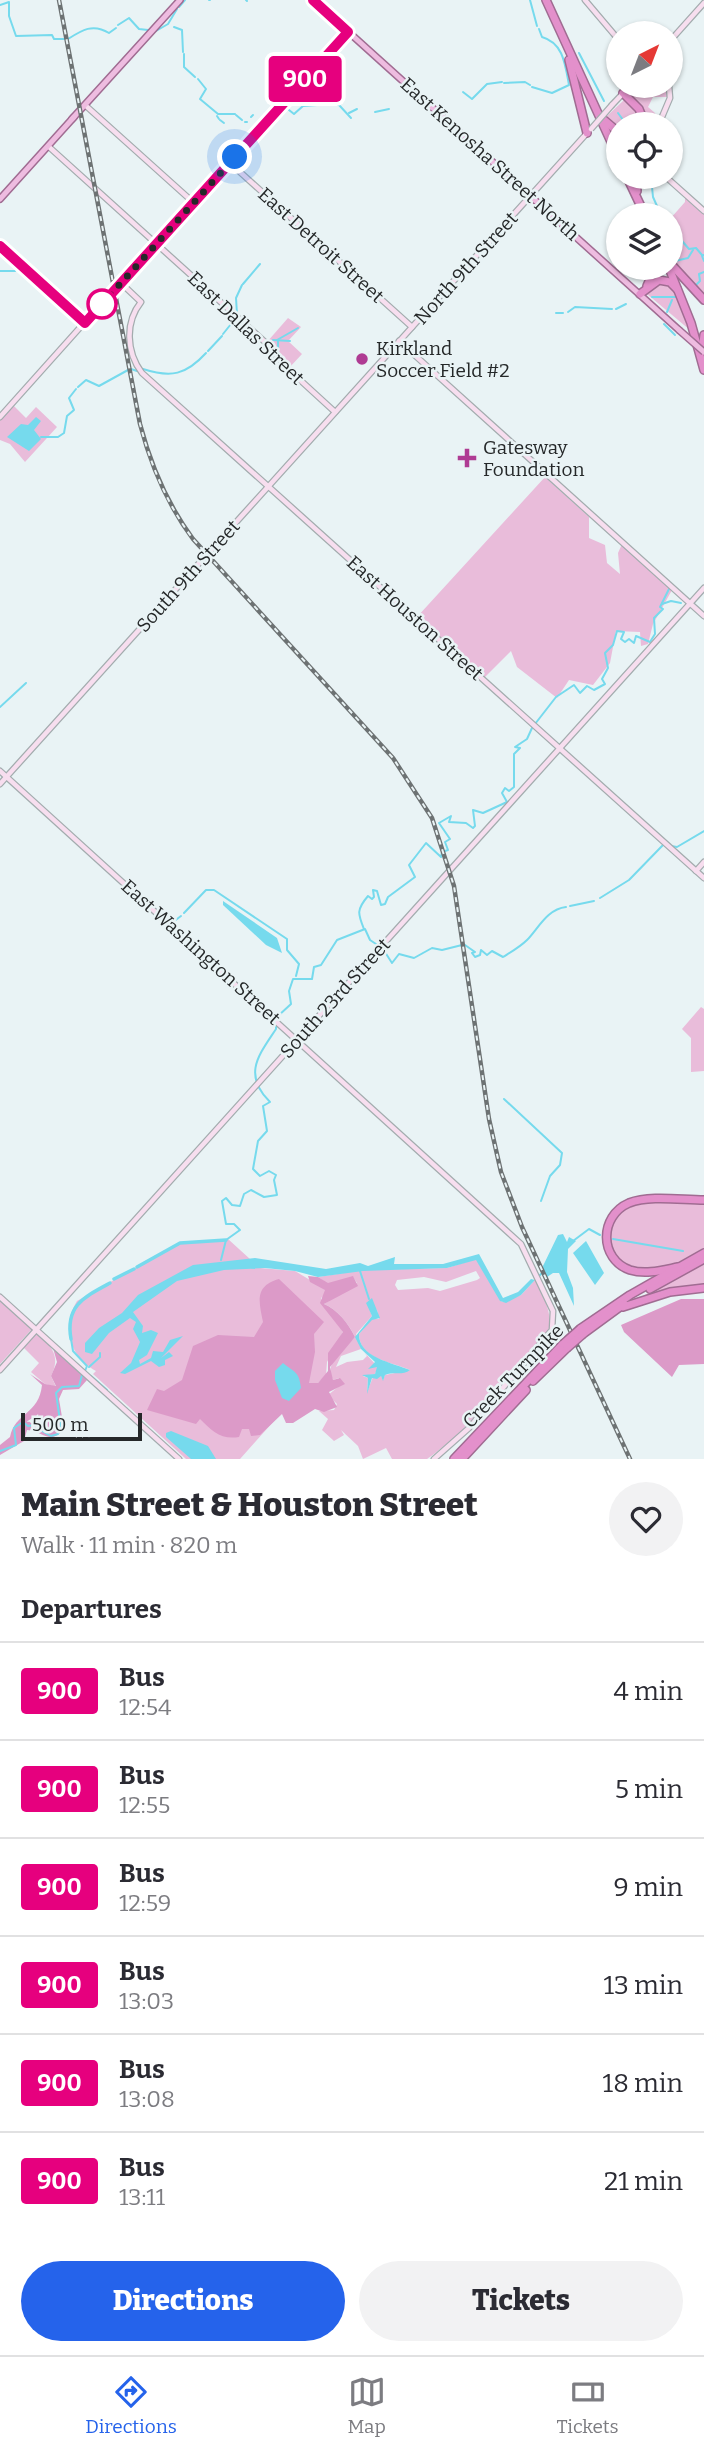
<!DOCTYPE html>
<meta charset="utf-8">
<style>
body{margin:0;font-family:Bitter,serif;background:#f2f2f3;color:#2b2b33;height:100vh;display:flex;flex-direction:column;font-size:26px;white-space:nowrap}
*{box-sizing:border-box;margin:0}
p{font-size:23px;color:#7c7c81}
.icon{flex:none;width:38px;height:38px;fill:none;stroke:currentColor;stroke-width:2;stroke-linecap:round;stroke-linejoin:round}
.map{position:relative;height:1459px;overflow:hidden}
.details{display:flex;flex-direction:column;background:#fff;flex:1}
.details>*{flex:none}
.badge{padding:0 14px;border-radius:5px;font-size:24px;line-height:46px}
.needle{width:46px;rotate:42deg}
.buttons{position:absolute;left:606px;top:21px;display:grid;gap:14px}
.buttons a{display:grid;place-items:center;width:77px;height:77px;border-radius:50%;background:#fff;box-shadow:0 2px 5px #0004;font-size:35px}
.scale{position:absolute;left:21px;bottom:18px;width:121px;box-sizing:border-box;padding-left:7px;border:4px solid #252829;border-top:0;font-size:19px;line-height:24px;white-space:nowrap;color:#252829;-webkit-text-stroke:5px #e9f3f5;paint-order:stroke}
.you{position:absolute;width:35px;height:35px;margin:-18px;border:5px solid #fff;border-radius:50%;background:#1a73e8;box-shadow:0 0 0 10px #1a73e833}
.map>.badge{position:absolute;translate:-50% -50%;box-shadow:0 0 0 4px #fff}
h2{padding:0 21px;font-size:26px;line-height:63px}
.round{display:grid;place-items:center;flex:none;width:74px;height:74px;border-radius:37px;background:#f2f2f3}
.overview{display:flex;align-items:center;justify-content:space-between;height:119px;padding:0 21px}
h1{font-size:33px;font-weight:800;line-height:52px}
.primary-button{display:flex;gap:14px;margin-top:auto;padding:14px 21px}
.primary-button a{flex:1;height:80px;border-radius:42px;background:#2563eb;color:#fff;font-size:28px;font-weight:800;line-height:80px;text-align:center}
.primary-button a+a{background:#f2f2f3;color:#2b2b33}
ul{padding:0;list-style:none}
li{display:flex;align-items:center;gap:21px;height:98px;padding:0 21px;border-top:2px solid #e1e1e2}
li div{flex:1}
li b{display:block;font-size:26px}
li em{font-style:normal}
li .badge{min-width:77px;font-weight:700;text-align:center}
.menu{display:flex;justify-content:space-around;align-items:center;height:98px;border-top:2px solid #e1e1e2;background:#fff;font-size:19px;color:#7c7c81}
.menu a{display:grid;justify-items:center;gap:4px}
.menu .selected{color:#2563eb}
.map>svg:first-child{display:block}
</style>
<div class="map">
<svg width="704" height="1459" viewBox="0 0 704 1459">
<rect width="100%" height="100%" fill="#e9f3f5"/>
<g fill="#e9bcda" fill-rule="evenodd">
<path d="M635 86H645L655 94 665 86 667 97H653L648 107 655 113 657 124H646L628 94Z"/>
<path d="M624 100C633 107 639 112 636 124H618V130L607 116Z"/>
<path d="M685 197 704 214V298C674 263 670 266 670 219L685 202Z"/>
<path d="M661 281 674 287 690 330 647 294Z"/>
<path d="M288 318 301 327 288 341 302 354 289 368 267 342Z"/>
<path d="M14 406 26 418 36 407 57 427 25 462 10 444 0 440V420Z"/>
<path d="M545 477 589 517V538L605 545 607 563 620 574 618 553 622 544 672 590 653 624 648 644 641 646 640 632 616 631 610 663 593 685 569 680 557 698 517 667 511 651 484 678 417 617Z"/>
<path d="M701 1007 704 1009V1071L691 1072V1038L682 1029Z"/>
<path d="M672 1202H704V1250C687 1259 668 1271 648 1271 605 1270 593 1214 634 1203 646 1200 660 1203 672 1202Z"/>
<path d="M228 1239 260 1268 295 1271 325 1289V1295L321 1298C324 1313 338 1318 343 1332L327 1362 326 1375 318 1383H308L240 1459H186L93 1374 96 1371C71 1357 60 1329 77 1301L177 1244Z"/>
<path d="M476 1259 502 1302 521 1295 535 1280C543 1297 554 1314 548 1332L460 1433 434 1454 427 1459H392L386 1448 363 1459 358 1446 341 1430 344 1435 334 1441 322 1430 328 1419 319 1411 334 1410 337 1404 328 1395 338 1387 339 1378 333 1380C324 1362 343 1350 355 1337 349 1324 337 1309 324 1304L357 1283 353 1277 328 1284 318 1277 363 1270 447 1268ZM476 1271 480 1278 477 1280 440 1291 428 1288 398 1290 395 1285 397 1280 424 1277 446 1282ZM368 1305 377 1310 379 1319H372L359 1334C359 1359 392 1362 410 1370L385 1375 383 1380 381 1376 373 1377 367 1392 368 1378 363 1376 375 1374 378 1367 364 1352 367 1356 363 1360 347 1362 336 1367 341 1356 361 1349 356 1334 372 1316Z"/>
<path d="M704 1261V1287L629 1304Z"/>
<path d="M0 1300 32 1329 0 1364Z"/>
<path d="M37 1333C52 1346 61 1357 51 1376L56 1387 45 1384 31 1372 39 1363 23 1347Z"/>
</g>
<g fill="#dc9ac8">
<path d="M308 1276 318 1277 328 1283 353 1276 358 1286 324 1304C338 1310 348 1323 355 1337L330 1367 333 1380 340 1378 345 1384 329 1392 337 1407 324 1412 315 1409 293 1423H286L282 1414 260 1435 251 1436 249 1429H242L239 1437C221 1440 212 1431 200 1419L196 1424 147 1410 157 1389 164 1391 182 1380 193 1346 218 1335 254 1337 263 1322C259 1302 254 1286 279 1279L324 1322 314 1334 315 1352 309 1383H318L328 1371V1353L343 1332 320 1303 325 1290 310 1282Z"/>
<path d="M681 1299H704V1364L679 1365 672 1377 624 1332 621 1325Z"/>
<path d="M53 1348 87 1380 79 1389 63 1390 59 1399 64 1429C50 1446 43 1431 27 1430L24 1441 0 1455V1445L10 1437C15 1412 39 1415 42 1385L30 1374 45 1384 56 1386 51 1376 57 1362Z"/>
</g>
<g fill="#76daed">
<path d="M36 417 41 421 34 430 41 439 29 451 7 437 21 424 28 425Z"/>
<path d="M223 901 277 938 282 953 266 945 223 905Z"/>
<path d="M563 1234 567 1242 569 1237 576 1241 568 1249 567 1272 573 1288 574 1306 559 1273H553L547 1277 542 1268 558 1235Z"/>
<path d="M586 1241 604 1273 595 1285 573 1253Z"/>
<path d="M479 1254 503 1298 518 1292 531 1279 535 1280 521 1295 506 1303 500 1301 476 1260 447 1268 363 1271 318 1277 295 1271 265 1268 224 1270 177 1281 133 1312 143 1326 142 1333 151 1330 158 1333 147 1355 139 1360 140 1364 151 1358 153 1351 163 1352 170 1340 183 1336 161 1358 169 1352 173 1356 165 1360V1365L159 1367 151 1361 125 1374 120 1373 131 1363 140 1342 133 1329 136 1322 130 1318 109 1333 92 1354 85 1352V1343L99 1328 122 1313 138 1295 193 1265 255 1258 326 1269 360 1263 368 1266 395 1257 394 1264H443Z"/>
<path d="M372 1298 380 1318 372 1320 359 1334C358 1357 393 1363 410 1370 403 1376 394 1371 385 1375L383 1381 381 1376 377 1379 372 1378 367 1394 368 1378 362 1375 375 1374 377 1367 368 1369 375 1362 361 1349 355 1337 372 1316 366 1303Z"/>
<path d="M283 1363C295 1373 299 1371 301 1388L289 1401 282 1398 275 1380V1371Z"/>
<path d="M171 1431 208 1446 216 1459H191L166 1437V1433Z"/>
</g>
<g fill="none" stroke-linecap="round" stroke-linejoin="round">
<g stroke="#76daed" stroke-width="2">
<path d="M209 0H210"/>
<path d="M246 0 247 1"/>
<path d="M530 0 537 26"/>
<path d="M0 5 9 2V16L16 36 52 35 54 39H64"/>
<path d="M179 7 185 0"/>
<path d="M118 25 129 18 139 29 148 30"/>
<path d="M174 27 182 30 183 52"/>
<path d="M156 31 168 24 177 9"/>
<path d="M68 39C82 30 93 23 109 33L116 28"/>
<path d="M579 53 604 101"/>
<path d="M184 54V67L195 77"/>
<path d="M198 79 206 89 200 99 218 114H235"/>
<path d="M504 83 525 82 530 85"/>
<path d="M532 87 552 93 569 85C565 63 563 43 542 37L539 29"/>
<path d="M463 92 472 99 487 84 502 82"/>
<path d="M327 105H339L351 118"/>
<path d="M284 106 294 114 303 106 317 105"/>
<path d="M375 112 389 109"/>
<path d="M349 113 357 109"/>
<path d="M618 113 626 124"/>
<path d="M236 115 242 120"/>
<path d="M217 116 219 119"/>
<path d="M251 117 253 115"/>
<path d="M220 120 224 123"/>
<path d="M245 122H247"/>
<path d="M651 177 653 197 661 215"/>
<path d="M670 227 689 249 696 248 702 255"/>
<path d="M704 255 702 256 704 261"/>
<path d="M675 261 688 258 693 250"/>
<path d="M0 271H15L19 267"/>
<path d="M243 284 260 264"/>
<path d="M695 286 700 281 699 274 704 272"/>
<path d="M652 297H676"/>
<path d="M616 309 626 304"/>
<path d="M568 312 575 307 612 309"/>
<path d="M667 312 672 300"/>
<path d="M556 313H563"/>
<path d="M237 314 236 298 242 285"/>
<path d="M664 324 675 335"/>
<path d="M223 334 235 319"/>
<path d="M273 340 290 341"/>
<path d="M277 340 298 328"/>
<path d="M208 351 222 336"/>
<path d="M278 353V341"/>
<path d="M131 369 137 371"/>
<path d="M143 369C171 378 186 375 206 353"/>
<path d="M78 387 86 380 99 386 128 370"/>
<path d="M41 437H58L64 433 67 416 74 410 69 398 76 389"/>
<path d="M662 604 671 601 681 603"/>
<path d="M0 707 26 683"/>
<path d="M535 724 556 697 574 685 580 693 587 686 594 690 605 684 602 679 608 668 605 653 613 645 617 631 624 632 621 639 625 642 629 639 634 643 636 636 650 642 655 634 654 618 663 609 660 607 669 589"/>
<path d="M671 846 677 847 704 831"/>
<path d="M600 898 629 880 663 845"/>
<path d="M570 906 594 901"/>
<path d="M153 907 161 914"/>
<path d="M184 913 206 890H214L287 939V950L299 964 296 976"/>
<path d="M165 918 173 922 181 916"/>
<path d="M364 929C358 914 356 910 368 896L372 899 374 897 373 890 377 891 381 905 385 904 388 897 415 877 409 865 426 843 441 857 442 852 448 850 445 842 450 839 439 823 451 816 449 822 466 823 473 828 475 826 473 810 483 813 507 802 502 793 505 788 509 791 514 787V754L520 748 515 747 527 739 532 728"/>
<path d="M465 945 475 952 472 953 475 957 480 955 481 950 487 955 492 951 503 957C511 952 520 947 527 940 538 929 547 909 566 907"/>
<path d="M383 949 392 963 399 954 414 958 432 948 442 950 462 945"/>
<path d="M278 1020V1016L291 1004 289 991 293 979H312L314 967 321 965 337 940 365 929 370 940 379 946"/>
<path d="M504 1099 562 1153 560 1165 550 1176 541 1201"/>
<path d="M613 1239 683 1251"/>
<path d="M573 1241 589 1229 600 1235"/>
<path d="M221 1260 226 1240 240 1230 234 1224H226L222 1201 226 1198 232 1205 240 1206 244 1194 251 1190 264 1197 277 1195 274 1180 276 1175 269 1171 260 1176 253 1169 258 1141 267 1131 263 1106 270 1102C242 1074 259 1055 276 1029V1023"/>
<path d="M360 1271 369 1299"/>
<path d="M539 1276 542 1273"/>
<path d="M71 1339 73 1351 87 1366 85 1371"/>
<path d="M89 1367 100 1357V1353"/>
<path d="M91 1376 107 1390"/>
<path d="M110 1394H111"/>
<path d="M126 1408 127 1409"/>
<path d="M0 1451 16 1445 14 1428 23 1422 28 1426 41 1424 42 1431 51 1436 58 1434 61 1428 56 1393 62 1387 79 1386 82 1375"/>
</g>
<g stroke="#76daed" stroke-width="3.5">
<path d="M137 1267 180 1243 226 1240"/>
<path d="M114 1279 134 1269"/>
<path d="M71 1339C65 1306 84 1297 110 1283"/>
</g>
<defs>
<g id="secondary">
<path d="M585 0 618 39"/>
<path d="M670 41 704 3"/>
<path d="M85 105 194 203"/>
<path d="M612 105 630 86"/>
<path d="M659 124 670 98 669 86"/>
<path d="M48 146 265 342 287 368 335 412"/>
<path d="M230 163 412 327"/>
<path d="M666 177 704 211"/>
<path d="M0 246 85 323"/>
<path d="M121 283 141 302C125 322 126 352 142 373L704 878"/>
<path d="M109 296 348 32"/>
<path d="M399 341 704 616"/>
<path d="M0 417 110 294"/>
<path d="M0 771 521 1244 553 1311 552 1330 469 1428 434 1459"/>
<path d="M0 784 588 132"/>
<path d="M696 871 704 862"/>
<path d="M0 1297 179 1459"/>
<path d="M0 1370 704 588"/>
</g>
<g id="primary">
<path d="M313 0 679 330"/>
<path d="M72 119 180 0"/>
<path d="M0 199 74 117"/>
</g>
<g id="highway">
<path d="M546 0 618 157"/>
<path d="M569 60 587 133"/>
<path d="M623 93 639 109 645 124"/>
<path d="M604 120 618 132"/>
<path d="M627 177 645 215"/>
<path d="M636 177 637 191"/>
<path d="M670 263 704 300"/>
<path d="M669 268 691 323 704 370"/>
<path d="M647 286 655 268"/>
<path d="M640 294 659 280 670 282 677 289"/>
<path d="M702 350 704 335"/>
<path d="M678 1267C663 1270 646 1275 630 1270 599 1259 599 1216 629 1203 650 1195 681 1200 704 1200"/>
<path d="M650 1289 704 1259"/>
<path d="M623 1307 670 1292 704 1288"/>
<path d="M580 1329 630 1295 704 1253"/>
<path d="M583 1334 624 1304"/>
<path d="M533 1381 567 1348"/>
<path d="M454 1459 563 1344"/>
<path d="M462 1459 526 1390"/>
</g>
</defs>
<use href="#secondary" stroke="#a3acae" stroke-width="7"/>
<use href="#primary" stroke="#a06c92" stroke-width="8"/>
<use href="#highway" stroke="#a06c92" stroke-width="10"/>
<use href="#secondary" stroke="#f7deef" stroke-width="4.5"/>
<use href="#primary" stroke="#eebce0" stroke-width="5"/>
<use href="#highway" stroke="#e390cb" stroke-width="7"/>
<defs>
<path id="rail" d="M59 0 140 424C151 466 167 504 193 539L393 758 432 818 454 886 489 1119 501 1172 522 1227 630 1459"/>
</defs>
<use href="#rail" stroke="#6d7273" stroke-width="4.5"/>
<use href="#rail" stroke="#e9f3f5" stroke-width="2" stroke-dasharray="5" stroke-linecap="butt"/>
<defs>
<path id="secondary-bridge" d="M591 129 612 105"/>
<path id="primary-bridge" d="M679 330 704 352"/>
<g id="highway-bridge">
<path d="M563 1344 580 1329"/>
<path d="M567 1348 583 1334"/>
</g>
</defs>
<use href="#secondary-bridge" stroke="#a3acae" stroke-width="7" stroke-linecap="butt"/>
<use href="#primary-bridge" stroke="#a06c92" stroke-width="8" stroke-linecap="butt"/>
<use href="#highway-bridge" stroke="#a06c92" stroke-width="10" stroke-linecap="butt"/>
<use href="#secondary-bridge" stroke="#f7deef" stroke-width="4.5"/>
<use href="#primary-bridge" stroke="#eebce0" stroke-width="5"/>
<use href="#highway-bridge" stroke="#e390cb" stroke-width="7"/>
</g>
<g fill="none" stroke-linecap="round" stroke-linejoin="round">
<defs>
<path id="line" d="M0 246 85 323 348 32 313 0"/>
</defs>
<use href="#line" stroke="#fff" stroke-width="16"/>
<use href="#line" stroke="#e6007e" stroke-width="10"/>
<path stroke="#252829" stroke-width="7" stroke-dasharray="0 12.6" d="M102 304 235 157"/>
</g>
<circle fill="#fff" stroke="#e6007e" stroke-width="3.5" cx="102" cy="304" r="14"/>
<g fill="#af3b93" stroke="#e9f3f5" stroke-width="2.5">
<circle cx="362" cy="359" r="7"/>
<path d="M463.5 447.5h7v7h7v7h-7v7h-7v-7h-7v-7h7z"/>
</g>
<g text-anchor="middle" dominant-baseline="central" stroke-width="5" stroke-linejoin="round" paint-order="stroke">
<g font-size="19" fill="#252829" stroke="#e9f3f5">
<text transform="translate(490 159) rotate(42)">East Kenosha Street North</text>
<text transform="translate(321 245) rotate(42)">East Detroit Street</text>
<text transform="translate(466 268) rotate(-48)">North 9th Street</text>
<text transform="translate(246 328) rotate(44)">East Dallas Street</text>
<text transform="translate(188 576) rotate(-48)">South 9th Street</text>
<text transform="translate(415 618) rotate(42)">East Houston Street</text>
<text transform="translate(201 952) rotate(42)">East Washington Street</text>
<text transform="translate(335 998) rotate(-48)">South 23rd Street</text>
<text transform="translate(513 1376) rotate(-46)">Creek Turnpike</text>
</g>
<g font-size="19" fill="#252829" stroke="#e9f3f5" text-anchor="start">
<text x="376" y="348">Kirkland<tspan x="376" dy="22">Soccer Field #2</tspan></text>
<text x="483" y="447">Gatesway<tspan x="483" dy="22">Foundation</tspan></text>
</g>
</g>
</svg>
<div class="buttons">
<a><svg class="needle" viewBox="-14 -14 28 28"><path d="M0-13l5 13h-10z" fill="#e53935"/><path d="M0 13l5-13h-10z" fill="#7c7c81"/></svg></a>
<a><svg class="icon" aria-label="locate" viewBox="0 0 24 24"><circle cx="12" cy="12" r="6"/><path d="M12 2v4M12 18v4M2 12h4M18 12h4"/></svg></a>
<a><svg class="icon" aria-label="layers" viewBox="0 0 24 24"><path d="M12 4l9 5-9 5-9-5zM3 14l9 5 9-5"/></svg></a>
</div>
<div class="scale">500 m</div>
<div class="you" style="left:235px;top:157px"></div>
<b class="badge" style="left:305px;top:79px;background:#e6007e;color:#fff">900</b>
</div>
<section class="details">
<div class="overview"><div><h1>Main Street &amp; Houston Street</h1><p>Walk · 11 min · 820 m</p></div><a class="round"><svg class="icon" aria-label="heart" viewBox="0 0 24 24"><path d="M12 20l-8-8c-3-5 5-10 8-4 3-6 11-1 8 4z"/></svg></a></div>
<h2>Departures</h2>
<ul>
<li><span class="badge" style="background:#e6007e;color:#fff">900</span><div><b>Bus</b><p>12:54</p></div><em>4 min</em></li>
<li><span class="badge" style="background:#e6007e;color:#fff">900</span><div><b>Bus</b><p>12:55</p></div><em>5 min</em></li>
<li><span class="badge" style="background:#e6007e;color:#fff">900</span><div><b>Bus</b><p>12:59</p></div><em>9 min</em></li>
<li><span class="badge" style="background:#e6007e;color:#fff">900</span><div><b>Bus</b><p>13:03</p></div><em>13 min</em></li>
<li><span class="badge" style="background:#e6007e;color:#fff">900</span><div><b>Bus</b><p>13:08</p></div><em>18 min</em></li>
<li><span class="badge" style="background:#e6007e;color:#fff">900</span><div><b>Bus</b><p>13:11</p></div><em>21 min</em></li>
</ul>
<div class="primary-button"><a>Directions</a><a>Tickets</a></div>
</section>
<nav class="menu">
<a class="selected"><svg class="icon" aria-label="directions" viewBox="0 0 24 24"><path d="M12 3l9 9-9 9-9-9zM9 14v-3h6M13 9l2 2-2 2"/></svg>Directions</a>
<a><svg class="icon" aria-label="map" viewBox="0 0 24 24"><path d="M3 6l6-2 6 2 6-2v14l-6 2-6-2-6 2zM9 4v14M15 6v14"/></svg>Map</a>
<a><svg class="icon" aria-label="tickets" viewBox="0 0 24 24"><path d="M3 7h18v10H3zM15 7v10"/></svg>Tickets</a>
</nav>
